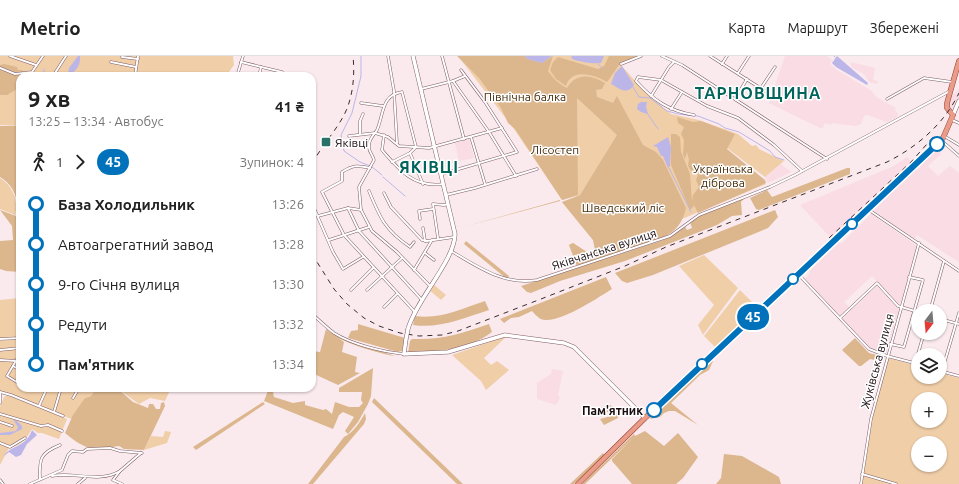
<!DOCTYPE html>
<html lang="uk">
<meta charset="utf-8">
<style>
body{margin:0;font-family:Ubuntu,sans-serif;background:#f2f2f2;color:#222;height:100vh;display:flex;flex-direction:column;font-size:15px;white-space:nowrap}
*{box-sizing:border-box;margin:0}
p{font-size:13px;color:#767676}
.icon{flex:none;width:22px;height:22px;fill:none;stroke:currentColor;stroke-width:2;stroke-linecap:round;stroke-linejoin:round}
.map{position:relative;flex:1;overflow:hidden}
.sheet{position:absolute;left:16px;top:16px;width:300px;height:320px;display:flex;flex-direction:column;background:#fff;border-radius:12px;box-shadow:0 1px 3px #0004}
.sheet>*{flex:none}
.badge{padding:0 8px;border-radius:13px;font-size:14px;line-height:26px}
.needle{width:26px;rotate:196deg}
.controls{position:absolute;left:911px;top:248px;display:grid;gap:8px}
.controls a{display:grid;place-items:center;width:36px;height:36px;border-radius:50%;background:#fff;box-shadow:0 1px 3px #0004;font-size:20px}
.map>.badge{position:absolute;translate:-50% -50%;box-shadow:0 0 0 2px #fff}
.legs{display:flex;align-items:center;gap:6px;height:44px;padding:0 12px;font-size:13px}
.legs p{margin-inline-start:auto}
.overview{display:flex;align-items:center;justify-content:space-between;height:68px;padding:0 12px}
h1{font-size:22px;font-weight:600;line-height:30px}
ul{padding:0 12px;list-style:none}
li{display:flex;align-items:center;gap:14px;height:40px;font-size:15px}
li i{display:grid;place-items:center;width:6px;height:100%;margin:0 5px;background:currentColor}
li i::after{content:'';width:10px;height:10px;margin:-5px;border:3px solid;border-radius:50%;background:#fff}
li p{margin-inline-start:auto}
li:first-child i{background:linear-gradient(#0000 50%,currentColor 0)}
li:last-child i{background:linear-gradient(currentColor 50%,#0000 0)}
header{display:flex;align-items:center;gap:24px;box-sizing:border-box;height:56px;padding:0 20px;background:#fff;border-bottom:1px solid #e0e0e0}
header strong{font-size:19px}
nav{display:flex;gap:22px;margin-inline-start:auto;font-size:14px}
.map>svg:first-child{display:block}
</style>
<header>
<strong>Metrio</strong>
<nav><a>Карта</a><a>Маршрут</a><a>Збережені</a></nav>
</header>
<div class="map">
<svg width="959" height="428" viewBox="0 0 959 428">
<rect width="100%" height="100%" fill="#faeaee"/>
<g fill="#f9dce4">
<path d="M785 0H827L832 4 830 8 837 14 872 35 876 41 896 52 895 54 898 58 897 61 887 66 867 59 864 60 861 68 855 70 832 67 831 69 825 67 822 73 769 47Z"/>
<path d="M851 6 875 12 873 24 878 25 877 28 869 26 864 18 851 11Z"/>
<path d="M959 32V42L951 55 948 47 952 38H955Z"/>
<path d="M469 83 474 102 459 105 455 87Z"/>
<path d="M936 93 941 98 928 110 938 120 950 110 959 117V206L917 179 914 183 874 155 907 119Z"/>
<path d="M907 101 912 107 831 182 800 149 894 110Z"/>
<path d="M781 108 791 116 768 127 765 121Z"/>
<path d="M871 158 917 190 901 247 898 248 872 220 844 246 850 252 840 261 805 223 810 217 809 215 839 187H842Z"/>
<path d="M877 230 899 254 886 298 869 292 842 263Z"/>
<path d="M552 313 563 315 558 339 560 342 556 349 537 343V327L551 318Z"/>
</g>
<g fill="#f0cea8" fill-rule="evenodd">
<path d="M0 0H233L234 9 226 20H20V70L0 69Z"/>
<path d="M458 0H632L620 8 646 37 671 58 699 64 738 78 752 90 756 89 759 93 784 105 765 121 727 92 729 88 726 93 766 128 682 163 662 179 577 210 569 189 573 187 593 200 597 198 593 184 562 146 580 142 589 125 580 139 562 144 514 73Z"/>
<path d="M0 122C12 129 19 145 15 159L0 153Z"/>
<path d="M704 199 738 232 703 279 698 269 714 249 679 210Z"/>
<path d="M433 228 446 239 441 244 429 234Z"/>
<path d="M740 234 756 250 716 292 704 280Z"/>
<path d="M20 242V281L0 283V244Z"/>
<path d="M507 280 484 302 491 309 497 305 509 314 486 334 481 325 452 299Z"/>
<path d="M20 283V332H96L91 340 85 342 74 364 0 335V285Z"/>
<path d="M888 302 918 310V321H940V317L959 322V428H862L872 365ZM918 343H940V365H918ZM918 387H940V409H918Z"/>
<path d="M117 332H171L165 345 150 342 139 348Z"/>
<path d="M8 339 67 363 59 383 42 377H38L32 373C26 383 21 390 9 392L0 409V351L4 341Z"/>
<path d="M165 375 171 376 167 387 144 394 151 380 163 381Z"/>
</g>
<g fill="#dcb78e">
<path d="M457 0H525L527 3 542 7 553 0 548 15C553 22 559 28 567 32 576 16 592 19 605 27L602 33 596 34 597 41 613 47 617 40 643 89 656 96 663 104 686 152C683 166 676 176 662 182L597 204 593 184 562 146 580 139 617 79 577 42 578 139 562 144 515 73 508 67 501 52 479 22Z"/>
<path d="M609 0H638L619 9 607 26C596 19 571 11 566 30L556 23 550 14 553 6 558 1 598 13 604 10Z"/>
<path d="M4 8 17 11 18 14H22L23 16 17 24V33L7 39H0V9Z"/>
<path d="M677 61 693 66 701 65 735 78 727 93 765 124 766 127 698 157 693 147 694 150 690 154 671 109V78H676L680 81 681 96 690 118 692 145 693 139 699 131 696 124 699 116 690 114 688 109 689 104 687 96 685 103 683 99 684 84 681 78 684 71 678 67Z"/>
<path d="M0 70H20V216L6 215 0 213V185L13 184 12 170 0 154 16 160C21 146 13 128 0 121Z"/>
<path d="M847 112H850V118L759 154 756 153 750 142 767 134 772 141Z"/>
<path d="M745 142 741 146 742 159 732 160 717 169 625 205 560 225 531 237 527 236 521 230 663 184 670 181 684 169 687 174 692 172 690 166 699 160Z"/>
<path d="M560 144V145L463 171Z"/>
<path d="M775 154 778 161 768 172 653 219 627 227 622 225 615 217Z"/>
<path d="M466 185 509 220 507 223 464 188Z"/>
<path d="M573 187 593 200 594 204 577 210 569 189Z"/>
<path d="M606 221 612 233C599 241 556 270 541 263 538 262 534 257 532 255L519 261 511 262 504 267 500 263Z"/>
<path d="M485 245 489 254C464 262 439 273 413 269L415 260C439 264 463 252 485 245Z"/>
<path d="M358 268 405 282 402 295 398 296 348 282 351 275 358 274Z"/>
<path d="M489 268 492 276C467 295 438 295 408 297L410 285 412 283C443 284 460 278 489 268Z"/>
<path d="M326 273 344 286 342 296 357 301 355 316 360 317 338 329 312 317V295L320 296Z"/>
<path d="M329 275 356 287 395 300C384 299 335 285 329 275Z"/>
<path d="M855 282 869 297 877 299 875 304 870 303 861 310H859L844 296 842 294Z"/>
<path d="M711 303 713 305 709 314 700 319 671 347 698 369 675 355H669L664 357 660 361 650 363Z"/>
<path d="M373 312 371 340 368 348 358 366 348 378 345 375 354 361 343 356 339 359 333 373 264 345 269 332H276L273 337 274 341 293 347 305 345V349L323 354 326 353 332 358 335 346 349 351H359L363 347 361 344 362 336H339V332Z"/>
<path d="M96 332H117L133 346 148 352 149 348H153L156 353H160L161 347 164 346 165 350 144 394 124 393 119 390C93 394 86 395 65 377L73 359 85 342 91 340Z"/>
<path d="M374 342 463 428H457L372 346Z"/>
<path d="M263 346 265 348 196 394 193 391Z"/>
<path d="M609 348 619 356 618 362 604 369 600 363 611 360 608 356 594 358 596 354Z"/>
<path d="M365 357 366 363 364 368 313 428H308L344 381C354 376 360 366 365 357Z"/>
<path d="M645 375 664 390 678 377 698 401 683 422 676 428H632L612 405V403L634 381 585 428H582L634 378 635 380Z"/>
<path d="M603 397 605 399 574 428H570Z"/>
<path d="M724 398 742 400 779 421 781 428H716L721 422Z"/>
</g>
<g fill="#bcb6e8">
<path d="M78 0H80C81 8 76 17 68 18L69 12Z"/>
<path d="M525 0H552L542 7 527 3Z"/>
<path d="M572 0H604L601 7C594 8 577 6 571 2Z"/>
<path d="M837 0 868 27 867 29 836 11 832 7Z"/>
<path d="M622 10 634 29C627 40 619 32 611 28L615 17Z"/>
<path d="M641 46H647L646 51 648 58 641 56 637 53 638 48Z"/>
<path d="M668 81 671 91 670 110 668 112 663 100H661L657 91 653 90Z"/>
<path d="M15 363 22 370V373L10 379H0V377L16 375 18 371 14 365Z"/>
<path d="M32 374 37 379 27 388 21 399 16 401 9 396 4 400C10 389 26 392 32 374Z"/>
</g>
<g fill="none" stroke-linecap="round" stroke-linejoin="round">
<g stroke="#bcb6e8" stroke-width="1">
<path d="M361 0V20L352 57 341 79 344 95 360 106 370 110"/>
<path d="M834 0 835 1"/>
<path d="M598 8 603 13"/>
<path d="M44 20V13"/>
<path d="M633 31 639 41 650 42 667 55 678 58 698 60 719 68 725 72 739 76 770 95 775 101 784 104"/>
<path d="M647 57 658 73"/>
<path d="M372 111 382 119"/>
<path d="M669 112 691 156"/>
<path d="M383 121 405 140"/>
</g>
<defs>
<g id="street">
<path d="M10 0 36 9"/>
<path d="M388 0 394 35 397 87"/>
<path d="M442 0 464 83"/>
<path d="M662 0 682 9 827 103"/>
<path d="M710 0 765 35"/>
<path d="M122 1 138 3"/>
<path d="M111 6 136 11"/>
<path d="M241 6 282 16"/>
<path d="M621 8 641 0"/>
<path d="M722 8 727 0"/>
<path d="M0 12 15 18 32 16 43 0"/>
<path d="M738 17 749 0"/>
<path d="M93 19 97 20"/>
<path d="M53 20 66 0"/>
<path d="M135 20 138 0"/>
<path d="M237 20 243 0"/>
<path d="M259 20 261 11"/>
<path d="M453 25 489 76 516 120"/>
<path d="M761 32 775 11"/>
<path d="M421 33 453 25 465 20"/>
<path d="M651 40 669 11 674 6"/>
<path d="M735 43 747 23"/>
<path d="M887 43 924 22 952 26"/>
<path d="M361 47 383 50"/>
<path d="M671 53 682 36"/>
<path d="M694 59C669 55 653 44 636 25L638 21 661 24 707 50 738 62 774 89 802 115"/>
<path d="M952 64 959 67"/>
<path d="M360 78V65L363 58"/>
<path d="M384 79 382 94C399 114 414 132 443 128"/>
<path d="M349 80 375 77 388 81 399 90 429 92 502 72"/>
<path d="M944 80 959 89"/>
<path d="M471 81 485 128"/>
<path d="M942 85 959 100"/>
<path d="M392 106 410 97"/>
<path d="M370 112C358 109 353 109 342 116V125L322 136 344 179 415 256"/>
<path d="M442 118 517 96 485 46 461 14"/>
<path d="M423 128 410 97 416 91 402 36C381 39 384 58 377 74 374 79 369 82 369 90 368 95 373 99 374 104L359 131 361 154 372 175 397 196 430 230"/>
<path d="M369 135C380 162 385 174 410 191L414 186"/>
<path d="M384 137 391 151 422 184 427 185 454 181"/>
<path d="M446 139 475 132 537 113"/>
<path d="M314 152 333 196 343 213 363 201"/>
<path d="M348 152 359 175 422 244"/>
<path d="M869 154 959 215"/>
<path d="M318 160 348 152 361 154"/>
<path d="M420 163 419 155 433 153"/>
<path d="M423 172 425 185"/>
<path d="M438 182 433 148 444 149 448 148"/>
<path d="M329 184 369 171"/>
<path d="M451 195C478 211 505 230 537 224L670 180 699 159 770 131 795 119 950 35"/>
<path d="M425 197 434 204"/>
<path d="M414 214 432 184"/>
<path d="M799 219 869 293 887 300 918 308"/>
<path d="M351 234 373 212"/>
<path d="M367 234 402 202"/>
<path d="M384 251 397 238"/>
<path d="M930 255 944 205"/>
<path d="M312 258C319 264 326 271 334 277 351 288 383 296 404 298"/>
<path d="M840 262 877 227 898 250 918 256"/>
<path d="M940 263 959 268"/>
<path d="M0 283 20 282"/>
<path d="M890 288 904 291 923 224 909 221"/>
<path d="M0 294 20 292"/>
<path d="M20 298 7 320 20 328"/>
<path d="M0 304 16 305"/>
<path d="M915 308 924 277"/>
<path d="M13 310 20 314"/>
<path d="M940 315 959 320"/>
<path d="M942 315 959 257"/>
<path d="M26 332H27"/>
<path d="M0 336 11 339 63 360"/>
<path d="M0 336V347"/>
<path d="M73 342 79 332"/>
<path d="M39 350 47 332"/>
<path d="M54 356 61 332"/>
<path d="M0 358 41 370 48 369 62 375"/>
<path d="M0 366 12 370"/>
<path d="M0 387 10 391 25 382"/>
<path d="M862 418 896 428"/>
<path d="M52 420C73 415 98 428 120 415"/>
<path d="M40 423C39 403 40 397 60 389"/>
<path d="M0 424 3 428"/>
<path d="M30 428 62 414 68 399 72 395 83 396 87 393 110 392 120 395 142 397"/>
<path d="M78 428 85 422"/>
<path d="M122 428 113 424 120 415 141 397"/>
<path d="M861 428 871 363 919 187"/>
</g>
<g id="secondary">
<path d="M953 59 959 45"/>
<path d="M408 273C416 244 455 204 455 178L413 0"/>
<path d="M406 283 404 298 448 296 505 279 564 287 574 291 645 362"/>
</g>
<path id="primary" d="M578 428 645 362 943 82 953 59 947 52V47L959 5"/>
</defs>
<use href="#street" stroke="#7f5d67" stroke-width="3"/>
<use href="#secondary" stroke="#7f5d67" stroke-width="4.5"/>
<use href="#primary" stroke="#963f2c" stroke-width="5.5"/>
<use href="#street" stroke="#fff" stroke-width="2"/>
<use href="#secondary" stroke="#fff" stroke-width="3.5"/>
<use href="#primary" stroke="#e99c89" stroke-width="4.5"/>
<g stroke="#382b2f" stroke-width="1" stroke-dasharray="5 5" stroke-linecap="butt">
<path d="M312 108C321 91 334 77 343 61 353 43 355 20 353 0"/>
<path d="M829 182 911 106 935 79"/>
<path d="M312 198 334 233 347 248 364 262 379 270 400 277 419 280 442 279 458 275 541 243 625 210 666 191 887 106C917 91 944 68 959 37"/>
</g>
<defs>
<path id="secondary-bridge" d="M406 283 408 273"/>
</defs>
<use href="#secondary-bridge" stroke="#7f5d67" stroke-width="4.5" stroke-linecap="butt"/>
<use href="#secondary-bridge" stroke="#fff" stroke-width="3.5"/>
</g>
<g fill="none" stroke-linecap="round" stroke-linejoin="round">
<defs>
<path id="line-1" d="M654 354 937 88"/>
</defs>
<use href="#line-1" stroke="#fff" stroke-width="9"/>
<use href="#line-1" stroke="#0072bc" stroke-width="6"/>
</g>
<rect fill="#287068" stroke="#fff" stroke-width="1.5" x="321" y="81" width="10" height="10" rx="2"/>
<g fill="#fff" stroke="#0072bc" stroke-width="2">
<circle cx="937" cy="88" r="7"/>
<circle cx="852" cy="168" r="5"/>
<circle cx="793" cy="223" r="5"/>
<circle cx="702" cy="308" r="5"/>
<circle cx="654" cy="354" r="7"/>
</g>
<g text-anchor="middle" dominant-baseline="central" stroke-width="3" stroke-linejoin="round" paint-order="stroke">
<g font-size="12" fill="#462d0b" stroke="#fff">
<text x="525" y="40">Північна балка</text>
<text x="555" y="93">Лісостеп</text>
<text x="723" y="112">Українська<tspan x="723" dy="14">діброва</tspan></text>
<text x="623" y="151">Шведський ліс</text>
</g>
<g font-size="12" fill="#190c10" stroke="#fff" text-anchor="start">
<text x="335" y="86">Яківці</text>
</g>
<g font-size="12" fill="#190c10" stroke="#fff">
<text transform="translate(604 193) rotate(-18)">Яківчанська вулиця</text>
<text transform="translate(877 305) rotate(-75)">Жуківська вулиця</text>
</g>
<g font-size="12" font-weight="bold" fill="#190c10" stroke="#fff" text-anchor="end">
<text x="643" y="354">Пам'ятник</text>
</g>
<g font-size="16" font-weight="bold" letter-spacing="1" fill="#00645b" stroke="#fff">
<text x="758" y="37">ТАРНОВЩИНА</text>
<text x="429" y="111">ЯКІВЦІ</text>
</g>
</g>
</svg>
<div class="controls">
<a><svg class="needle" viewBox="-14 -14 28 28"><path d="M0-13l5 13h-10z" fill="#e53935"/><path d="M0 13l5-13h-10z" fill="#767676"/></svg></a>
<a><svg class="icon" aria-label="layers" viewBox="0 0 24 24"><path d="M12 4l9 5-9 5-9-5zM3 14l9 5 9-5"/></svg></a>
<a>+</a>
<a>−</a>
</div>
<b class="badge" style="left:753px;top:261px;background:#0072bc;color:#fff">45</b>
<section class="sheet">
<div class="overview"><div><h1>9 хв</h1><p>13:25 – 13:34 · Автобус</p></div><b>41 ₴</b></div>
<div class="legs"><svg class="icon" aria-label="walk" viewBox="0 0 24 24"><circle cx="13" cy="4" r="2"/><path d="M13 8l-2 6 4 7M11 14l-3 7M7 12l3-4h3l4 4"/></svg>1<svg class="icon" aria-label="forward" viewBox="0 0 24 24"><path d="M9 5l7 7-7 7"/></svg><b class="badge" style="background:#0072bc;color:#fff">45</b><p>Зупинок: 4</p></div>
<ul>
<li><i style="color:#0072bc"></i><b>База Холодильник</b><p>13:26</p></li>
<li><i style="color:#0072bc"></i><span>Автоагрегатний завод</span><p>13:28</p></li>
<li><i style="color:#0072bc"></i><span>9-го Січня вулиця</span><p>13:30</p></li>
<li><i style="color:#0072bc"></i><span>Редути</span><p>13:32</p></li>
<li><i style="color:#0072bc"></i><b>Пам'ятник</b><p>13:34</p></li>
</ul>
</section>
</div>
